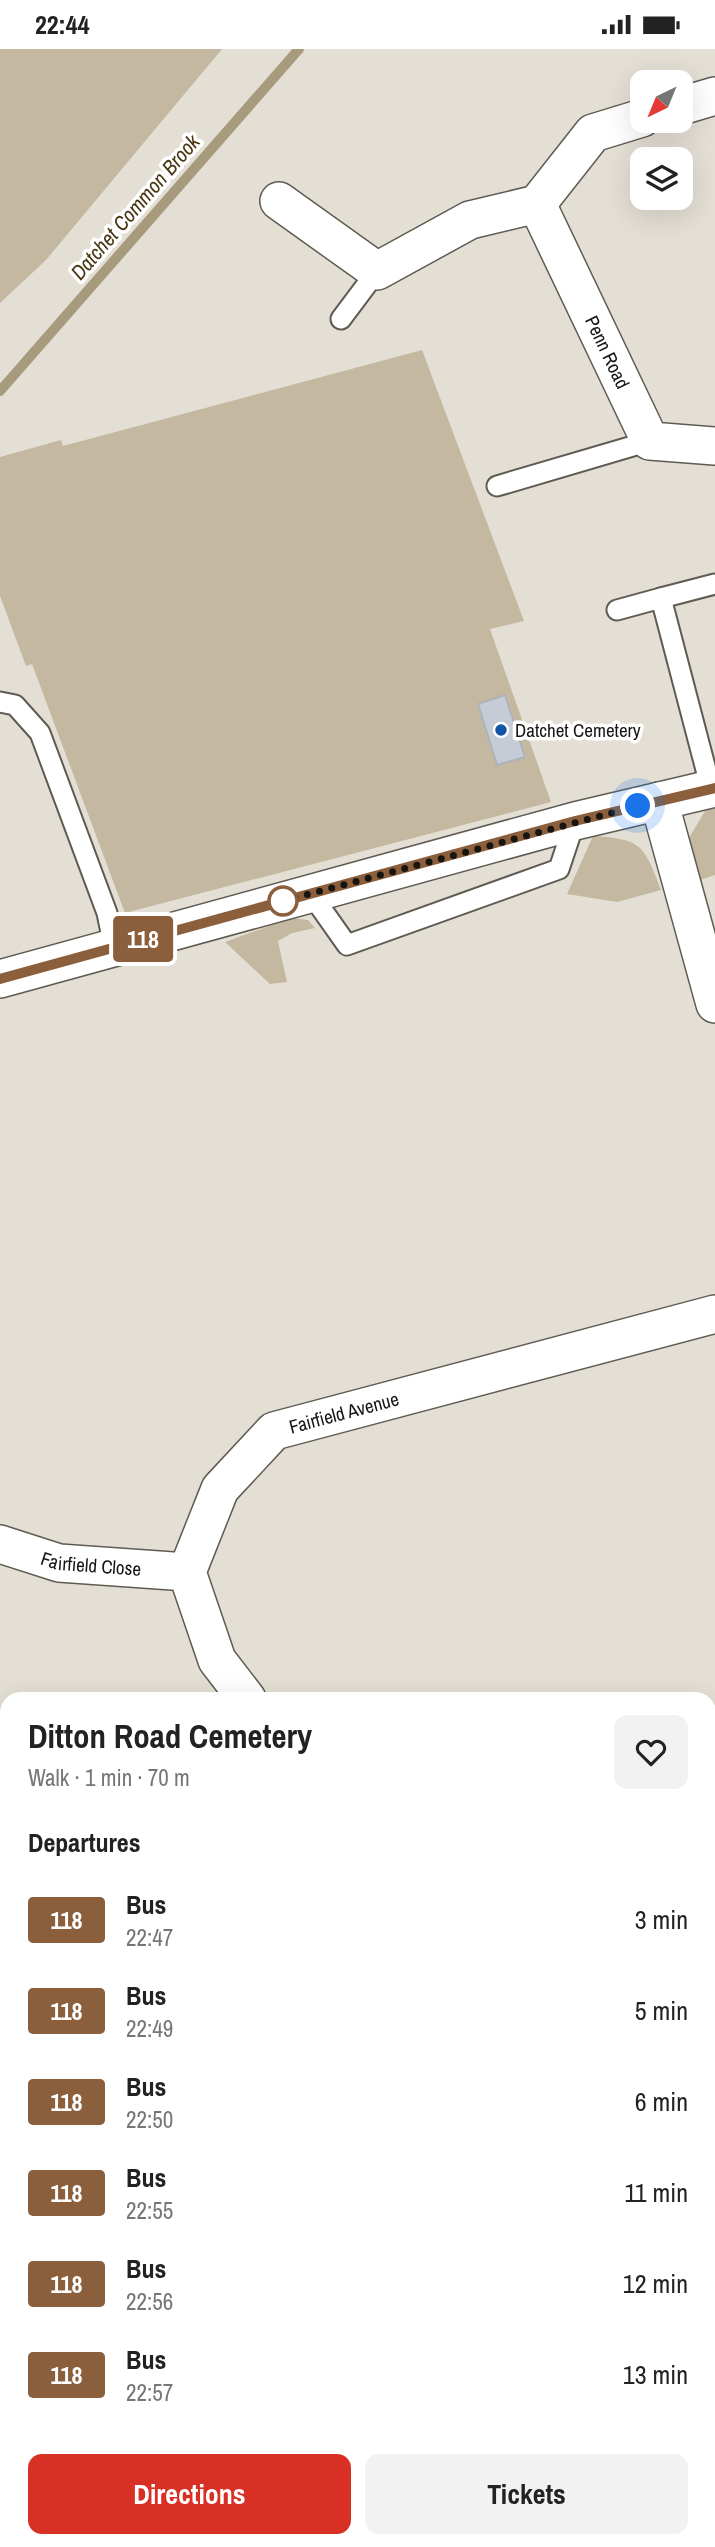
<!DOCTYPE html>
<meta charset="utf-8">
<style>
body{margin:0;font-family:"Archivo Narrow",sans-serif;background:#f2f2f2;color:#222;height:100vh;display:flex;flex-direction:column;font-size:26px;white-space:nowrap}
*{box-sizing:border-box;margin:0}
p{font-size:23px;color:#767676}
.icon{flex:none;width:38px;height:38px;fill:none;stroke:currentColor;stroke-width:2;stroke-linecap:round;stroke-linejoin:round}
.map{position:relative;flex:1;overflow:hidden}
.drawer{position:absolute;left:0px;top:1643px;width:716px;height:856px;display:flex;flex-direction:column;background:#fff;border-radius:21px 21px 0 0;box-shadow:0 7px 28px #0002}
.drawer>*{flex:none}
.badge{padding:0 14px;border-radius:5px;font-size:24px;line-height:46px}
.needle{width:46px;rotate:223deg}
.controls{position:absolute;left:630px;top:21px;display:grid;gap:14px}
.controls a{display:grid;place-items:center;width:63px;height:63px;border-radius:14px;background:#fff;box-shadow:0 7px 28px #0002;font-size:35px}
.you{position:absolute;width:35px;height:35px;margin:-18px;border:5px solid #fff;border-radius:50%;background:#1a73e8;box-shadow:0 0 0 10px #1a73e833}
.map>.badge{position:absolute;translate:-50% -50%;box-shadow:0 0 0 4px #fff}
h2{padding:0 28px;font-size:26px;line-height:63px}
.round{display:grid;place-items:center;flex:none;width:74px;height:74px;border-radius:14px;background:#f2f2f2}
.headline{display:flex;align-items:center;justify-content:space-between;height:119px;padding:0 28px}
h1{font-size:33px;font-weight:800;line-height:52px}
.cta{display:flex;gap:14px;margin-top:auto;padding:14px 28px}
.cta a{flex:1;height:80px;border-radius:14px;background:#d93025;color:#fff;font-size:28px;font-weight:800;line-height:80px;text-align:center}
.cta a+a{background:#f2f2f2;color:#222}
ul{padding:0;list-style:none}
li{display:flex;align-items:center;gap:21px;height:91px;padding:0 28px}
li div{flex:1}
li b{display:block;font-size:26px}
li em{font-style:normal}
li .badge{min-width:77px;font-weight:700;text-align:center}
.status{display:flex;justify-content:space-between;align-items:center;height:49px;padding:0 35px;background:#fff;direction:ltr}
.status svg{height:19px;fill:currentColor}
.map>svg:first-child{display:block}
</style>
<div class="status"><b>22:44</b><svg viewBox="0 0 49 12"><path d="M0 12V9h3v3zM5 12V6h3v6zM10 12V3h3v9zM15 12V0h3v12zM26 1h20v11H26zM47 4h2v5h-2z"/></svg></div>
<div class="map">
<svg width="715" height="2498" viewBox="0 0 715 2498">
<rect width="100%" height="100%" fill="#e4dfd4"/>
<g fill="#c4b8a0">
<path d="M0 0H222L46 211 0 254Z"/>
<path d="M422 301 524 572 490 580 551 753 125 864 32 615 26 617 0 547V408L61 391 63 397Z"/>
<path d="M715 757V826L700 831 684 797 707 759Z"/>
<path d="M593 787C642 790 644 796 661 841L617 853 567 845Z"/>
<path d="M291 869 308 871 315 879 292 884 278 892 287 933 270 935 225 893Z"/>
<path d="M0 2185 7 2192V2281L0 2274Z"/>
<path d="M0 2334 7 2341V2387L0 2379Z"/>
</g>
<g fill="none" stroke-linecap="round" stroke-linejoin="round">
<path stroke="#a89a7d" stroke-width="10" d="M0 342 299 0"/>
</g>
<path fill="#c5ccd5" stroke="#acb3bc" stroke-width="2" d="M505 646 525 708 497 716 478 655Z"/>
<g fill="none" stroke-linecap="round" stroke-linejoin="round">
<defs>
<g id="service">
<path d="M341 270 377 222"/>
<path d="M497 437 650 392"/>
<path d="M661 549 715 535"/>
<path d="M617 561 661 549 711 740"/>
<path d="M0 653 15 656 40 684 107 864 114 898"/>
<path d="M311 845 347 896 559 820 575 772"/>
<path d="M709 1710 715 1707"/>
</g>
<g id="minor">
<path d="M681 57 715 47"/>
<path d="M279 152 377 222 470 171 537 155 593 84 642 69"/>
<path id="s1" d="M537 155 650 392 715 397"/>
<path d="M659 752 715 955"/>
<path d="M0 930 575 772 715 739"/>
<path id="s2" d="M0 1495 59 1514 187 1523"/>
<path id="s3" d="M247 1650 217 1611 187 1523 220 1440 274 1382 715 1265"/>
<path d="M0 2147 7 2154"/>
<path d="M709 2236 715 2244"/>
<path d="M186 2492 192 2498"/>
<path d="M261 2498H268"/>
</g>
<g id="secondary">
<path d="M0 2416 7 2423"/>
<path d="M87 2492 95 2498"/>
</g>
</defs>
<use href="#service" stroke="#5f5b52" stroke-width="23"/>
<use href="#minor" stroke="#5f5b52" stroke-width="40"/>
<use href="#secondary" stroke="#5f5b52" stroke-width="42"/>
<path stroke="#9a968e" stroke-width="4.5" stroke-dasharray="7 3.5" stroke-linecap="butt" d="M0 2331 7 2339"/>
<use href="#service" stroke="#fff" stroke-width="19"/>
<use href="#minor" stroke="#fff" stroke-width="37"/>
<use href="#secondary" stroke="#fff" stroke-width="38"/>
</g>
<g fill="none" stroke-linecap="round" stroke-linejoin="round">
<defs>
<path id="line" d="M0 930 575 772 715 739"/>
</defs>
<use href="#line" stroke="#fff" stroke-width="16"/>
<use href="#line" stroke="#8b5e3c" stroke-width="10"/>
<path stroke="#171512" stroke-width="7" stroke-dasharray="0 12.6" d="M283 852 638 757"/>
</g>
<circle fill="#1255a5" stroke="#fff" stroke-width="2.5" cx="501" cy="681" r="7"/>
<circle fill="#fff" stroke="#8b5e3c" stroke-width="3.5" cx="283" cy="852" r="14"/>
<g text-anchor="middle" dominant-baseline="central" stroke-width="7" stroke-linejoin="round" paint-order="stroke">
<g font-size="19" fill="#171512" stroke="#fff">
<text stroke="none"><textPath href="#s1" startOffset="164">Penn Road</textPath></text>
<text stroke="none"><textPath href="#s3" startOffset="383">Fairfield Avenue</textPath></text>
<text stroke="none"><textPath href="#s2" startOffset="94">Fairfield Close</textPath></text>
</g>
<g font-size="19" fill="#171512" stroke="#fff" text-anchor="start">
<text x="515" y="681">Datchet Cemetery</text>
</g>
<g font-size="21" font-style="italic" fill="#483610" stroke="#fff">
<text transform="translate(135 158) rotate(-49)">Datchet Common Brook</text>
</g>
</g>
</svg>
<div class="controls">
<a><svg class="needle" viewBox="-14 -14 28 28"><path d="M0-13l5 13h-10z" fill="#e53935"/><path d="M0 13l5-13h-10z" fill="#767676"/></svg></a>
<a><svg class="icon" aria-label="layers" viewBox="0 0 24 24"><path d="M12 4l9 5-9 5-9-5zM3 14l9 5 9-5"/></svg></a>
</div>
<div class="you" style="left:638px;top:757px"></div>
<b class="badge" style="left:143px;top:890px;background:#8b5e3c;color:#fff">118</b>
<section class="drawer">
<div class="headline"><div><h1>Ditton Road Cemetery</h1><p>Walk · 1 min · 70 m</p></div><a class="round"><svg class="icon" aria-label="heart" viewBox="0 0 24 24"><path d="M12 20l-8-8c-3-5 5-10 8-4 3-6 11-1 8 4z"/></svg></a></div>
<h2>Departures</h2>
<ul>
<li><span class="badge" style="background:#8b5e3c;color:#fff">118</span><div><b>Bus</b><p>22:47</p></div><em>3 min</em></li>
<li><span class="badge" style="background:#8b5e3c;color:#fff">118</span><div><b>Bus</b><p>22:49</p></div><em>5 min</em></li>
<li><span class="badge" style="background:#8b5e3c;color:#fff">118</span><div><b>Bus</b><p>22:50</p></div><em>6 min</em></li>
<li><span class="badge" style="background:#8b5e3c;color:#fff">118</span><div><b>Bus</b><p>22:55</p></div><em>11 min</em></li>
<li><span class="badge" style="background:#8b5e3c;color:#fff">118</span><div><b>Bus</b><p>22:56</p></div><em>12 min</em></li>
<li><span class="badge" style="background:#8b5e3c;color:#fff">118</span><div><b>Bus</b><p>22:57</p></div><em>13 min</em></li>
</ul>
<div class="cta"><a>Directions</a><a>Tickets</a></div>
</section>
</div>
